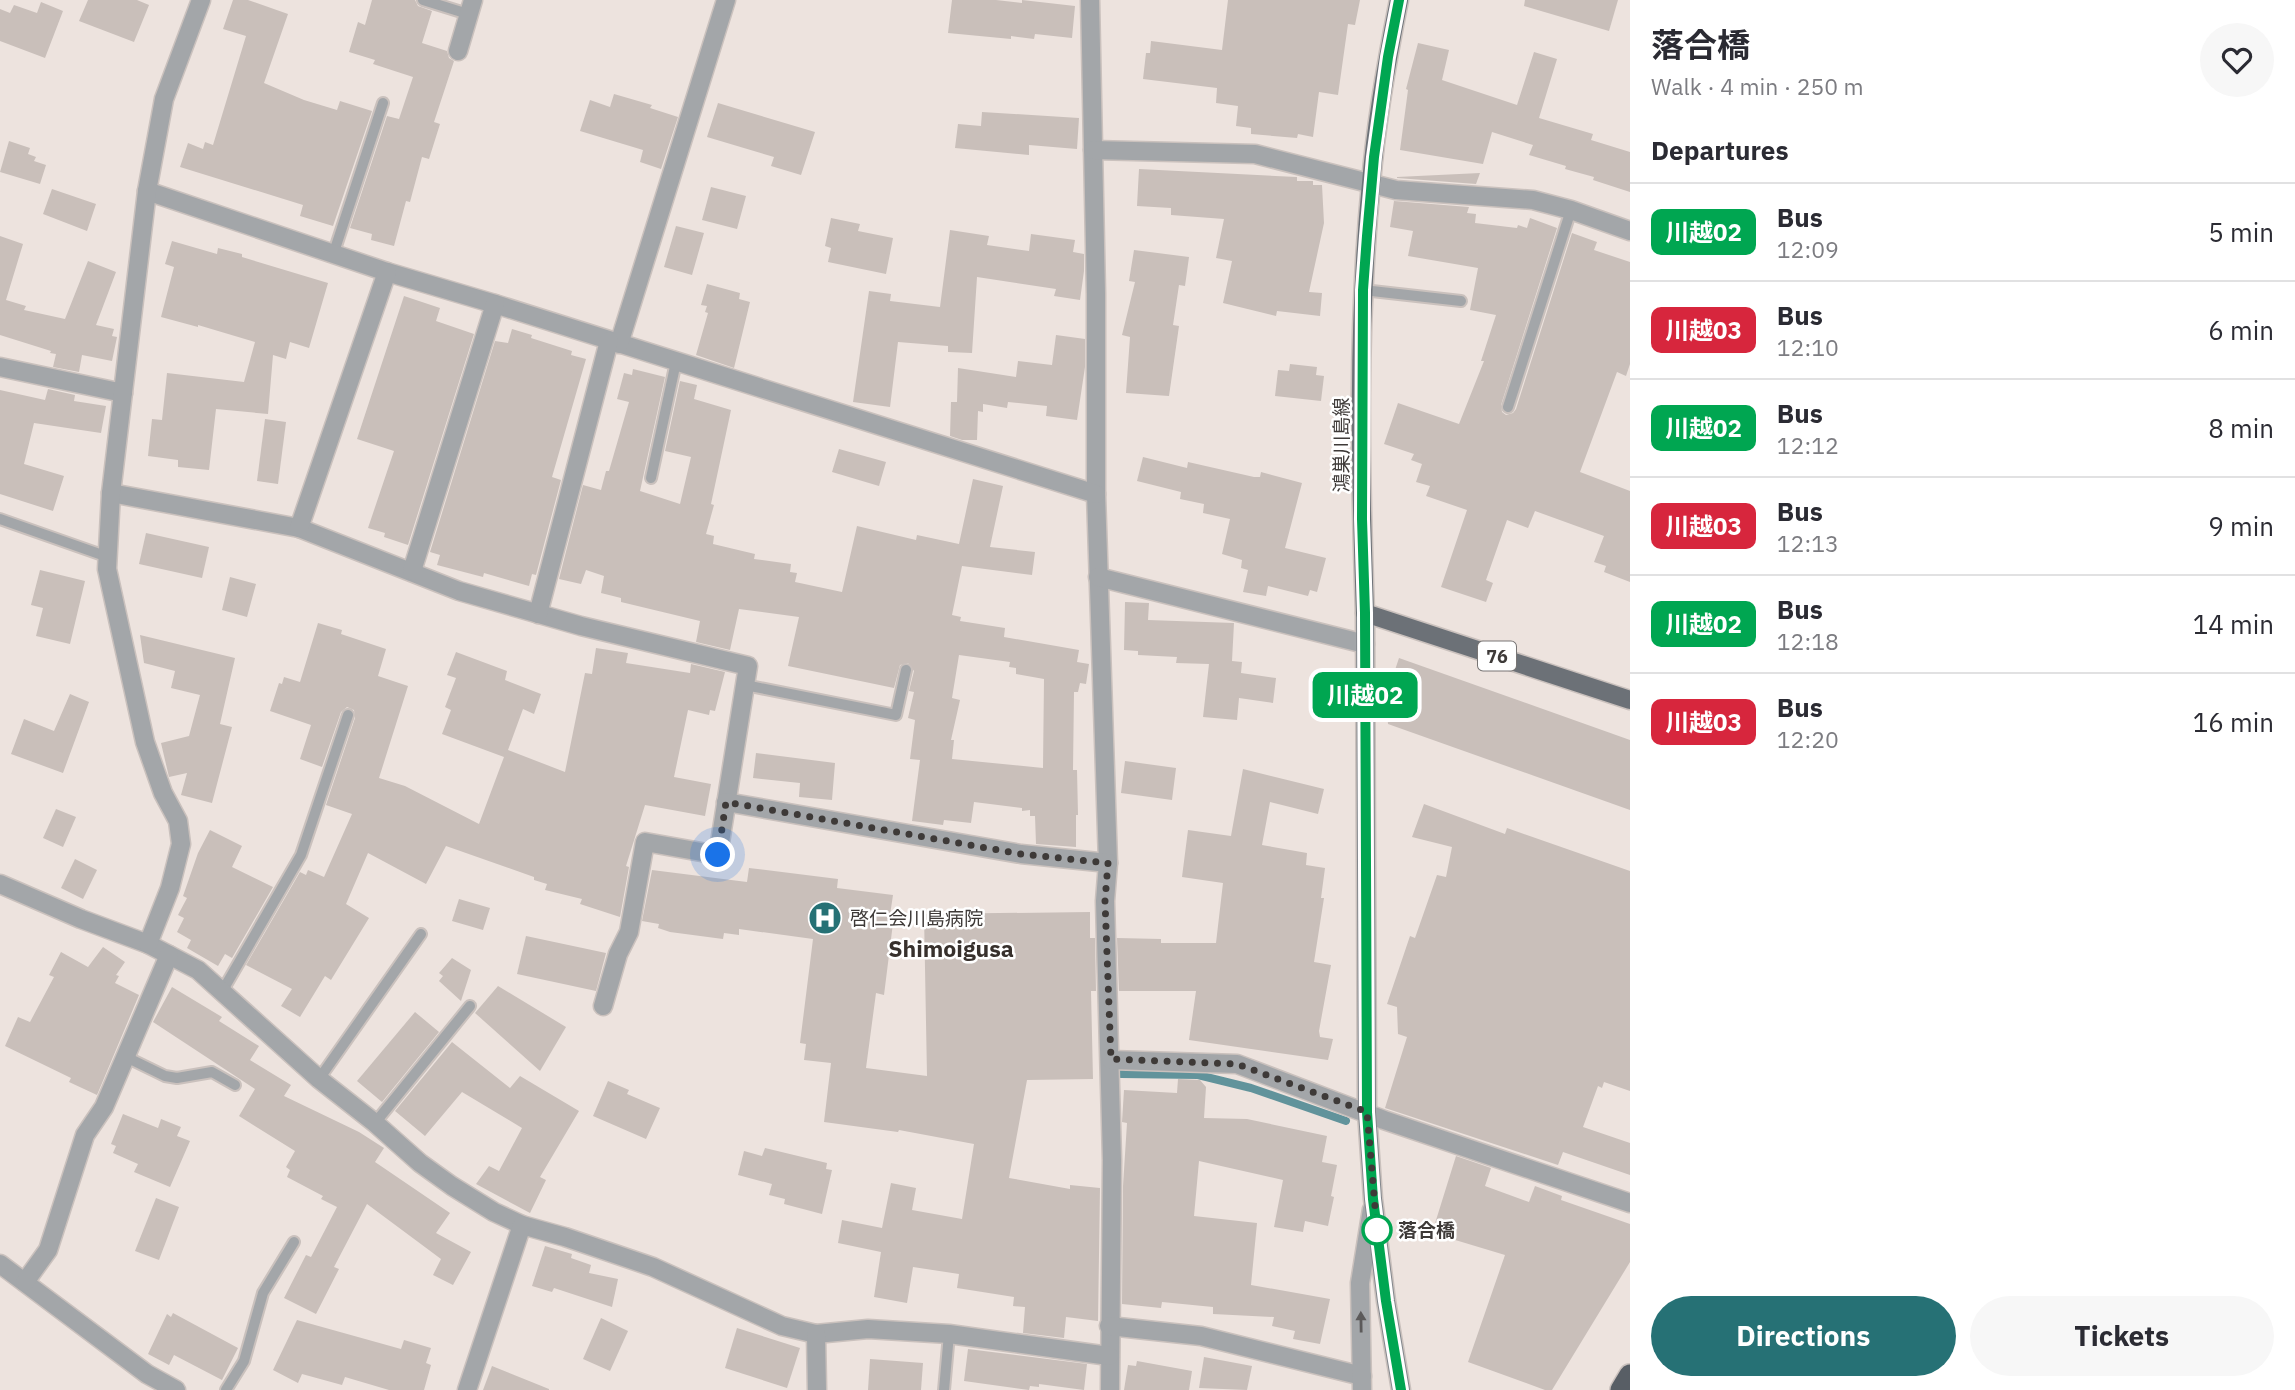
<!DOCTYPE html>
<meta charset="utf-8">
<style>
body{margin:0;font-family:"IBM Plex Sans","Noto Sans JP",sans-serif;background:#f7f7f7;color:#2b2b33;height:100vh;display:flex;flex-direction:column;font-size:26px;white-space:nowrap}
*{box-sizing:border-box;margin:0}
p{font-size:23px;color:#7c7c81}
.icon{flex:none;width:38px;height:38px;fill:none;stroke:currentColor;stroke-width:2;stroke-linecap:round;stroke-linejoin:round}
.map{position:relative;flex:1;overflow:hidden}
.details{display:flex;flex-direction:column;background:#fff;width:665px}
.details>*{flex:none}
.badge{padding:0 14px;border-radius:10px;font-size:24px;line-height:46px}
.you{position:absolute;width:35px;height:35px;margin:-18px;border:5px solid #fff;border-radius:50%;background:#1a73e8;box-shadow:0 0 0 10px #1a73e833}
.map>.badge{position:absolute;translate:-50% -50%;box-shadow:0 0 0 4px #fff}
h2{padding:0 21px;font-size:26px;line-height:63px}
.round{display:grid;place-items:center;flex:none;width:74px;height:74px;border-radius:37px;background:#f7f7f7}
.head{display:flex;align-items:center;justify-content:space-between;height:119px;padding:0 21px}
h1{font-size:33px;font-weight:700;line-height:52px}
.action{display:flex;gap:14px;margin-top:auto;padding:14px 21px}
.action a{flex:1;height:80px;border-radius:42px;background:#267175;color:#fff;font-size:28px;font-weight:700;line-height:80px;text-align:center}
.action a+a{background:#f7f7f7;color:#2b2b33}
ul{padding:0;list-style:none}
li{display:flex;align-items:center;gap:21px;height:98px;padding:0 21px;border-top:2px solid #e1e1e2}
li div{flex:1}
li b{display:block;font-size:26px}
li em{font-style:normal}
li .badge{min-width:77px;font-weight:700;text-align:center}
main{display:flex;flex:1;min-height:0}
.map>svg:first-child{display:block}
</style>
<main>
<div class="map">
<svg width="1630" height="1390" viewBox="0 0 1630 1390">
<rect width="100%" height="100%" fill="#ede3de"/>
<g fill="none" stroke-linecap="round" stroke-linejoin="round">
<path stroke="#61939b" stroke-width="8" d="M1121 1074 1198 1075 1251 1088 1346 1121"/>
</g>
<g fill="#c9bfba" fill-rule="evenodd">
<path d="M88 0H137L149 5 134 42 79 21Z"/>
<path d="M233 0H248L288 14 264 83 304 100 337 110 340 101 372 111 333 226 300 216 303 205 180 167 188 143 203 149 205 142 213 145 246 36 223 29Z"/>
<path d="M372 0H415L418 6 432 11 422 43 447 51 449 58 454 61 434 122 440 124 429 159 422 157 410 202 406 201 394 246 371 240 372 234 350 228 387 116 399 119 413 77 373 64 375 60 349 52 358 22 365 25Z"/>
<path d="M952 0H996L1022 3V0L1075 6 1072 38 1035 34 1034 39 1011 36V39L948 33Z"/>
<path d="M1228 0H1360L1355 25 1348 24 1338 95 1319 92 1313 137 1298 134 1297 138 1251 134V128L1236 126 1238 106 1216 103 1217 88 1143 79 1146 53H1150L1151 41 1222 50Z"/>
<path d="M1525 0H1618L1609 31 1524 6Z"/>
<path d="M41 2 63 11 45 58 0 41V9L10 13 14 5 37 13Z"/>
<path d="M1418 43 1449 50 1442 80 1517 105 1534 52 1557 59 1539 118 1593 134 1591 140 1630 152V192L1593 180 1594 177 1565 169 1566 166 1529 155 1533 145 1492 132 1483 164 1400 150 1408 90 1406 89Z"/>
<path d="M614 94 652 105 650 108 678 117 661 169 640 162 643 150 580 131 590 100 610 107Z"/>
<path d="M718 103 815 132 801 175 771 166 774 157 707 137Z"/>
<path d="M982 112 1079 118 1077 149 1029 145V155L955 148 958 124 981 126Z"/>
<path d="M9 141 30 148 28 154 36 157 34 161 46 165 40 184 0 172Z"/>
<path d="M1139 169 1297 177V181H1313V185H1322L1324 223 1309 292 1322 293 1320 316 1277 311 1276 316 1223 303 1232 261 1216 258 1224 219 1171 215V208L1137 206Z"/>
<path d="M1480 173 1476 184 1397 178V177Z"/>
<path d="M711 187 746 196 737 229 702 220Z"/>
<path d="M52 189 96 204 87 231 43 214Z"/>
<path d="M1394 201 1469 207 1467 213 1476 214 1475 223 1517 228 1518 225 1527 228 1530 218 1557 228 1501 405 1502 412 1506 415 1513 413 1516 409 1572 233 1597 242 1594 250 1630 262V364L1626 376 1617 372 1580 472 1630 491V582L1604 572 1606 566 1594 562 1604 536 1535 511 1528 528 1507 520 1486 580 1493 583 1486 602 1441 587 1467 510 1426 496 1430 486 1416 482 1422 464 1411 460 1414 454 1384 444 1398 403 1459 424 1484 361H1481L1496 315 1470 310 1478 268 1408 256 1413 231 1390 227Z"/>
<path d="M831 218 860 224 858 231 893 238 886 274 828 262 831 248 825 246Z"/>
<path d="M676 226 704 233 692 275 664 267Z"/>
<path d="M950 230 989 236 987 245 1029 251 1031 234 1075 240 1073 252 1084 254V271L1080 300 1054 296 1056 289 977 277 972 353 948 352V346L898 342 890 407 853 402 869 291 891 294 890 301 940 307Z"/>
<path d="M0 236 23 244 6 300 26 306 24 310 65 319 88 261 116 272 96 325 114 329 112 336 117 337 112 361 82 355 79 372 53 367 56 354 50 353 51 351 0 335Z"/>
<path d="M172 241 217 254 218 248 242 254V257L328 283 309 348 290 342 286 359 273 355 268 414 216 409 209 470 178 467V460L148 456 152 419 162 420 167 373 244 382 255 342 198 325V327L161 317 174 267 165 264Z"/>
<path d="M1134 250 1189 257 1185 286 1179 285 1173 325 1179 326 1169 396 1126 393 1130 337 1122 335 1135 282 1129 281Z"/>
<path d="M707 284 740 293 739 299 750 302 734 368 696 355 708 313 705 312 707 306 701 305Z"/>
<path d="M404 296 440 308 436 321 474 334 408 545 384 537 385 533 368 528 394 451 357 439Z"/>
<path d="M512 329 532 335 531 338 572 351 571 355 586 359 552 477 561 480 536 575 532 574 529 586 484 573 483 577 437 565 440 555 430 552 495 341 508 343Z"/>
<path d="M1056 335 1085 339V367L1077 420 1046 416 1047 406 1008 402 1007 408 983 404V412L978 411 977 440H962L950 436 951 402H957L958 368 1016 377 1018 361 1052 365Z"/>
<path d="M1290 364 1317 367 1316 375 1324 376 1321 401 1275 396 1278 370 1289 371Z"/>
<path d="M633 369 665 377 640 491 680 504 691 457 665 451 680 381 697 385 694 399 731 410 711 504 714 505 706 534 714 536 713 544 755 554 754 559 791 564 790 572 797 573 795 582 842 592 857 526 916 540 917 535 959 544 973 479 1003 486 990 547 1035 552 1032 575 962 566 952 615 961 617 960 621 1005 628 1004 637 1079 650 1077 662 1089 664 1086 684 1080 683 1078 692H1074L1073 770H1077L1078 815H1076V847L1036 844 1035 816H1030V810L1022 811V808L974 802 971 823 944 820 943 825 912 821 920 760 910 759 915 720 908 718 914 692 909 691 914 671 908 663 900 665 894 688 788 666 799 617 739 609 730 650 696 642 700 621 621 602V598L601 593 604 576 586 570 581 584 559 579 583 485 601 490 606 471H609L629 402 617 399 624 373 632 375ZM959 655 1010 662 1009 667 1016 668V674L1044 679 1043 768 952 759 954 740H951L960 700 952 698Z"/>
<path d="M48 389 75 395 74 401 106 406 101 433 34 423 24 464 64 476 53 511 0 494V390L45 400Z"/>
<path d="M265 419 286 422 278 484 257 481Z"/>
<path d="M839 449 886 462 879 486 832 472Z"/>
<path d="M1143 457 1187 468 1188 462 1254 477H1260L1261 472 1302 483 1285 548 1326 558 1317 592 1310 590 1308 596 1268 586 1266 596 1243 592 1248 570 1241 568 1242 560 1222 554 1230 519 1203 513 1204 504 1180 499 1181 492 1137 481Z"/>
<path d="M146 533 209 547 202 578 139 564Z"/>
<path d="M40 570 85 581 70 644 36 636 43 608 31 605Z"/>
<path d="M230 577 256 584 247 617 222 610Z"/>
<path d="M1125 602 1149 603 1148 620 1234 623 1232 661 1242 662 1241 673 1276 678 1273 703 1239 698 1237 720 1203 717 1209 664 1176 663 1177 657 1138 655V651L1124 650Z"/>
<path d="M318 623 342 630 341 634 386 649 378 676 408 686 379 778 405 786 479 824 504 757 442 734 451 710 445 707 456 678 447 675 456 652 507 671 505 680 541 694 534 714 523 709 508 750 565 772 585 673 592 674 596 648 628 653 626 663 690 673 691 664 725 672 715 711 710 710 709 715 688 710 674 777 711 784 705 816 645 805 626 866 629 867 620 917 580 904 582 899 545 890 547 884 534 880V877L446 846 426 884 368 853 346 904 369 918 331 980 325 976 300 1017 281 1006 292 989 246 965 300 872 306 875 308 870 324 877 352 814 326 805 355 718 354 710 347 707 341 712 322 767 300 759 311 725 270 711 279 683 282 684 284 677 300 682Z"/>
<path d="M140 635 235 658 220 724 232 727 212 803 181 795 187 773 169 777 161 743 189 736 200 695 171 688 175 671 144 663Z"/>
<path d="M1399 658 1630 740V810L1388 724 1386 697Z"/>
<path d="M70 694 89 702 63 773 11 754 24 719 54 731Z"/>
<path d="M756 753 835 763 832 800 799 797 800 783 753 778Z"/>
<path d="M1125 761 1176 768 1172 800 1121 793Z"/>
<path d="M1243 769 1324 789 1318 814 1270 802 1262 845 1307 853 1306 865 1325 868 1321 898H1324L1314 962 1331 965 1319 1031 1320 1037 1333 1039 1328 1060 1189 1040 1196 991H1119L1117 938 1161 939V943H1216L1223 883 1182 877 1188 830 1231 836Z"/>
<path d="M1424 804 1505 834 1507 828 1630 871V1091L1604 1082 1602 1088 1598 1086 1583 1127 1630 1143V1175L1563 1152 1558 1165 1385 1108 1407 1037 1398 1034 1397 1007 1387 1004 1410 936 1415 938 1437 875 1446 877 1452 847 1412 837Z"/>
<path d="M56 809 76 817 63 847 43 838Z"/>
<path d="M210 830 242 846 232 867 273 887 232 958 225 954 218 966 187 948 191 940 177 932 184 918 178 915 187 898 183 896 198 853Z"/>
<path d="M75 859 97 870 83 899 61 888Z"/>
<path d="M749 868 838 879 837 888 893 895 890 915H894L884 995 876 993 866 1068 927 1076 924 914 1090 912V938H1095L1096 991H1091L1093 1079 1027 1080 1009 1178 1070 1189V1185L1100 1188 1098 1321 1066 1317 1064 1338 1023 1333 1025 1307 1013 1306 1014 1297 957 1288 959 1274 913 1267 907 1303 874 1297 881 1252 838 1243 842 1220 882 1228 891 1183 916 1188 912 1210 962 1219 974 1144 899 1130 898 1132 824 1122 831 1063 804 1060 806 1044 800 1043 813 939 739 929V935L724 933 723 939 670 932 658 928 659 924 642 921 652 870 747 882Z"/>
<path d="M459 899 490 908 483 930 452 921Z"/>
<path d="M526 936 606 953 596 991 517 974Z"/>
<path d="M103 947 125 962 116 975 119 976 115 983 139 995 97 1095 69 1082 71 1078 5 1046 18 1017 30 1022 54 977 49 975 61 952 88 967Z"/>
<path d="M452 958 471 970 461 1001 439 981 443 976 439 973Z"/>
<path d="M498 986 566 1027 540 1071 475 1013Z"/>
<path d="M172 987 222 1017 219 1021 259 1046 250 1060 291 1085 284 1096 359 1132 384 1148 375 1162 450 1213 436 1233 471 1252 453 1285 433 1275 441 1259 367 1204 334 1267 339 1269 316 1314 284 1298 306 1255 311 1257 337 1207 321 1199 323 1196 287 1177 290 1170 286 1167 295 1151 239 1116 255 1089 153 1022Z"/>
<path d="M415 1012 439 1032 382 1102 357 1081Z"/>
<path d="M452 1042 510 1088 520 1076 579 1111 540 1177 546 1180 530 1213 476 1184 489 1166 499 1171 522 1128 462 1092 425 1136 395 1111Z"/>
<path d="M1178 1079 1200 1080 1206 1087 1204 1118 1247 1119 1327 1136 1322 1162 1337 1165 1331 1196 1334 1197 1328 1226 1305 1221 1303 1232 1274 1227 1283 1180 1199 1161 1194 1216 1257 1223 1251 1285 1330 1299 1320 1344 1293 1339 1295 1331 1272 1326 1274 1317 1213 1314V1307L1162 1302 1161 1308 1122 1304 1123 1186 1127 1123 1122 1122 1124 1090 1177 1093Z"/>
<path d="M608 1081 629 1090 627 1094 660 1108 646 1139 593 1116Z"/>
<path d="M123 1114 158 1128 161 1119 181 1127 177 1136 190 1141 170 1187 134 1172 138 1164 113 1153 116 1146 111 1144Z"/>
<path d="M765 1148 827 1163 826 1169 832 1170 822 1214 784 1204 785 1199 769 1195 772 1184 738 1175 744 1151 762 1156Z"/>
<path d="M1456 1156 1491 1168 1485 1186 1529 1202 1535 1186 1562 1196 1561 1200 1630 1224V1262L1552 1390H1545L1468 1362 1505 1255 1432 1233Z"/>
<path d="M156 1198 179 1207 159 1260 135 1251Z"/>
<path d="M545 1246 572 1254 571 1258 591 1265 589 1273 618 1279 612 1307 554 1288 552 1292 532 1286Z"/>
<path d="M173 1313 238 1348 222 1380 174 1355 169 1365 148 1354 167 1314 171 1317Z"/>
<path d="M601 1318 628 1331 610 1371 583 1359Z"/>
<path d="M297 1320 401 1349 404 1340 431 1348 426 1363 431 1365 424 1390H389L345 1377 342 1385 302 1374 298 1383 273 1370Z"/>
<path d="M737 1328 800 1348 787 1388 725 1368Z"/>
<path d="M968 1349 1087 1364 1084 1390 1039 1384V1387L1030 1386 1029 1390 964 1381Z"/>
<path d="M1204 1357 1252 1366 1247 1390 1199 1388Z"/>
<path d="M870 1359 923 1363 921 1390H868Z"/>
<path d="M1137 1361 1192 1371 1189 1390H1124L1128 1365 1136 1366Z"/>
<path d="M492 1366 549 1389V1390H483Z"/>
</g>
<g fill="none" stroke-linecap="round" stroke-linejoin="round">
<defs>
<g id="lane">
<path d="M423 0 468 14"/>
<path d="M334 252 383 103"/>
<path d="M1363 290 1461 301"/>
<path d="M1508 407 1571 210"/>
<path d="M651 478 676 362"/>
<path d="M0 519 108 557"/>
<path d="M745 685 896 715 906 670"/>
<path d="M223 990 301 855 348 715"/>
<path d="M124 1056 165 1076 177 1078 212 1072 235 1085"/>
<path d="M319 1079 421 934"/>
<path d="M375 1123 470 1006"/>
<path d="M226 1390 244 1361 263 1293 294 1242"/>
<path d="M944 1390 949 1334"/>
</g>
<g id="street">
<path d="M1090 0 1096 294V494L1108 863 1105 901 1112 1160 1110 1390"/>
<path d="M458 51 473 0"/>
<path d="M1093 150 1255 154 1396 190 1533 200 1571 210 1630 231"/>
<path d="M147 191 387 272 495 304 1096 494"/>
<path d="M619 344 726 0"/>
<path d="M0 367 123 393"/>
<path d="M111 493 299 528 459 591 581 626 748 666 718 855 645 842 629 932 618 954 603 1006"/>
<path d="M299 528 387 272"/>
<path d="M412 571 495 304"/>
<path d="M1098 577 1365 644"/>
<path d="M538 614 609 341"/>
<path d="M726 802 1021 854 1108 863"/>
<path d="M0 884 81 919 148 944 198 970 319 1079 375 1123 420 1163 452 1186 494 1212 522 1225 565 1237 653 1267 782 1326 816 1334 868 1329 949 1334 1109 1356"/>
<path d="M148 944 170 888 181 844 178 821 163 793 145 742 107 569 111 493 147 191 164 99 201 0"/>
<path d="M1111 1060 1237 1064 1384 1120 1630 1203"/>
<path d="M0 1264 147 1374 176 1390"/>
<path d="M25 1282 48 1250 85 1135 104 1107 169 955"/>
<path d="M1109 1326 1201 1336 1362 1376"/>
<path d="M816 1334 817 1390"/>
<path d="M467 1390 522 1225"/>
<path d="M1362 1390 1360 1283 1372 1209"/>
</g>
<path id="secondary" d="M1365 613 1367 1112 1373 1199 1386 1301 1401 1390"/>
<path id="primary" d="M1399 0C1387 60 1376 122 1371 183 1357 326 1360 470 1365 613L1630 700"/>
<path id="highway" d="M1621 1390 1630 1375"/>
</defs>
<use href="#lane" stroke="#cac1bd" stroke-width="14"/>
<use href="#street" stroke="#cac1bd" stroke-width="21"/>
<use href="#secondary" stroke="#cac1bd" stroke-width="21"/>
<use href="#primary" stroke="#cac1bd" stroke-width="21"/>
<use href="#highway" stroke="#cac1bd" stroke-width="24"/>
<use href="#lane" stroke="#a3a6a9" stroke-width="10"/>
<use href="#street" stroke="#a3a6a9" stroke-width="18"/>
<use href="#secondary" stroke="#83878c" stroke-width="18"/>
<use href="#primary" stroke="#6c7177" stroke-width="18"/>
<use href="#highway" stroke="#585e65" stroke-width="21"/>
</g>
<defs><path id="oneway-solid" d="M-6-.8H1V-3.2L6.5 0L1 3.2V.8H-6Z" transform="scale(1.75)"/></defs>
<use fill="#5c5a5a" href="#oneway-solid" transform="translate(1361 1322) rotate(-91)"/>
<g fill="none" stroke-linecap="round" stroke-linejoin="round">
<defs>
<path id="line" d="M1399 0 1388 57 1374 157 1367 236 1363 290 1362 519 1365 613 1367 1112 1373 1199 1386 1301 1401 1390"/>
</defs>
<use href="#line" stroke="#fff" stroke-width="16"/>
<use href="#line" stroke="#00a651" stroke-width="10"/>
<path stroke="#3e3a38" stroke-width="7" stroke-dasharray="0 12.6" d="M718 855 726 802 1021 854 1108 863 1105 901 1111 1059 1237 1064 1367 1112 1377 1230"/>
</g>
<defs>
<symbol id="hospital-disc" viewBox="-11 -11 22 22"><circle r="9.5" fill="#267175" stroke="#fff"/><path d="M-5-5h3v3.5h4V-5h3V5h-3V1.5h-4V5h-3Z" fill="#fff"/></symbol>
</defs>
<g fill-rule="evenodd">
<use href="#hospital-disc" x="806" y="899" width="38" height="38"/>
</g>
<circle fill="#fff" stroke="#00a651" stroke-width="3.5" cx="1377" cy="1230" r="14"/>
<g text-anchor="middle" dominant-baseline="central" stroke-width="5" stroke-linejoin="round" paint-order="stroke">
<rect fill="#fff" stroke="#787574" stroke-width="2" x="1478" y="641.5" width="38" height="29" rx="5"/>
<g font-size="18" font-weight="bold" fill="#3e3a38">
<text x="1497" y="656">76</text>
</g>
<g font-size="19" fill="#3e3a38" stroke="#fff">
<text transform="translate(1341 445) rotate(-90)">鴻巣川島線</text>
</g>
<g font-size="19" fill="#3e3a38" stroke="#fff" text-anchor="start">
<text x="850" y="918">啓仁会川島病院</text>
</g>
<g font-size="19" font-weight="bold" fill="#3e3a38" stroke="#fff" text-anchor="start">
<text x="1398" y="1230">落合橋</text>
</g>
<g font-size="23" font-weight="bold" fill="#37302c" stroke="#fff">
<text x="951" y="948">Shimoigusa</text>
</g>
</g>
</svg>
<div class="you" style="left:718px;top:855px"></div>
<b class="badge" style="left:1365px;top:695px;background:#00a651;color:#fff">川越02</b>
</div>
<section class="details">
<div class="head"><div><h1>落合橋</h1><p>Walk · 4 min · 250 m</p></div><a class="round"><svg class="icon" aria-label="heart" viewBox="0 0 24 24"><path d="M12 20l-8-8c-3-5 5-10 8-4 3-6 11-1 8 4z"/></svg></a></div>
<h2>Departures</h2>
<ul>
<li><span class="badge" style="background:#00a651;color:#fff">川越02</span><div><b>Bus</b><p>12:09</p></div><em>5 min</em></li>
<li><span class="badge" style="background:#d7263d;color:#fff">川越03</span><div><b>Bus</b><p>12:10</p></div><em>6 min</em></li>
<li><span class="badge" style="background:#00a651;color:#fff">川越02</span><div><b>Bus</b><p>12:12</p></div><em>8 min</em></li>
<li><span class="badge" style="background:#d7263d;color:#fff">川越03</span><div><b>Bus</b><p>12:13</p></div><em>9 min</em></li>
<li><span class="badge" style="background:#00a651;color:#fff">川越02</span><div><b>Bus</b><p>12:18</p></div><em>14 min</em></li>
<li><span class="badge" style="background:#d7263d;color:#fff">川越03</span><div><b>Bus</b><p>12:20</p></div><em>16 min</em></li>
</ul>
<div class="action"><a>Directions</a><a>Tickets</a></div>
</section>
</main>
